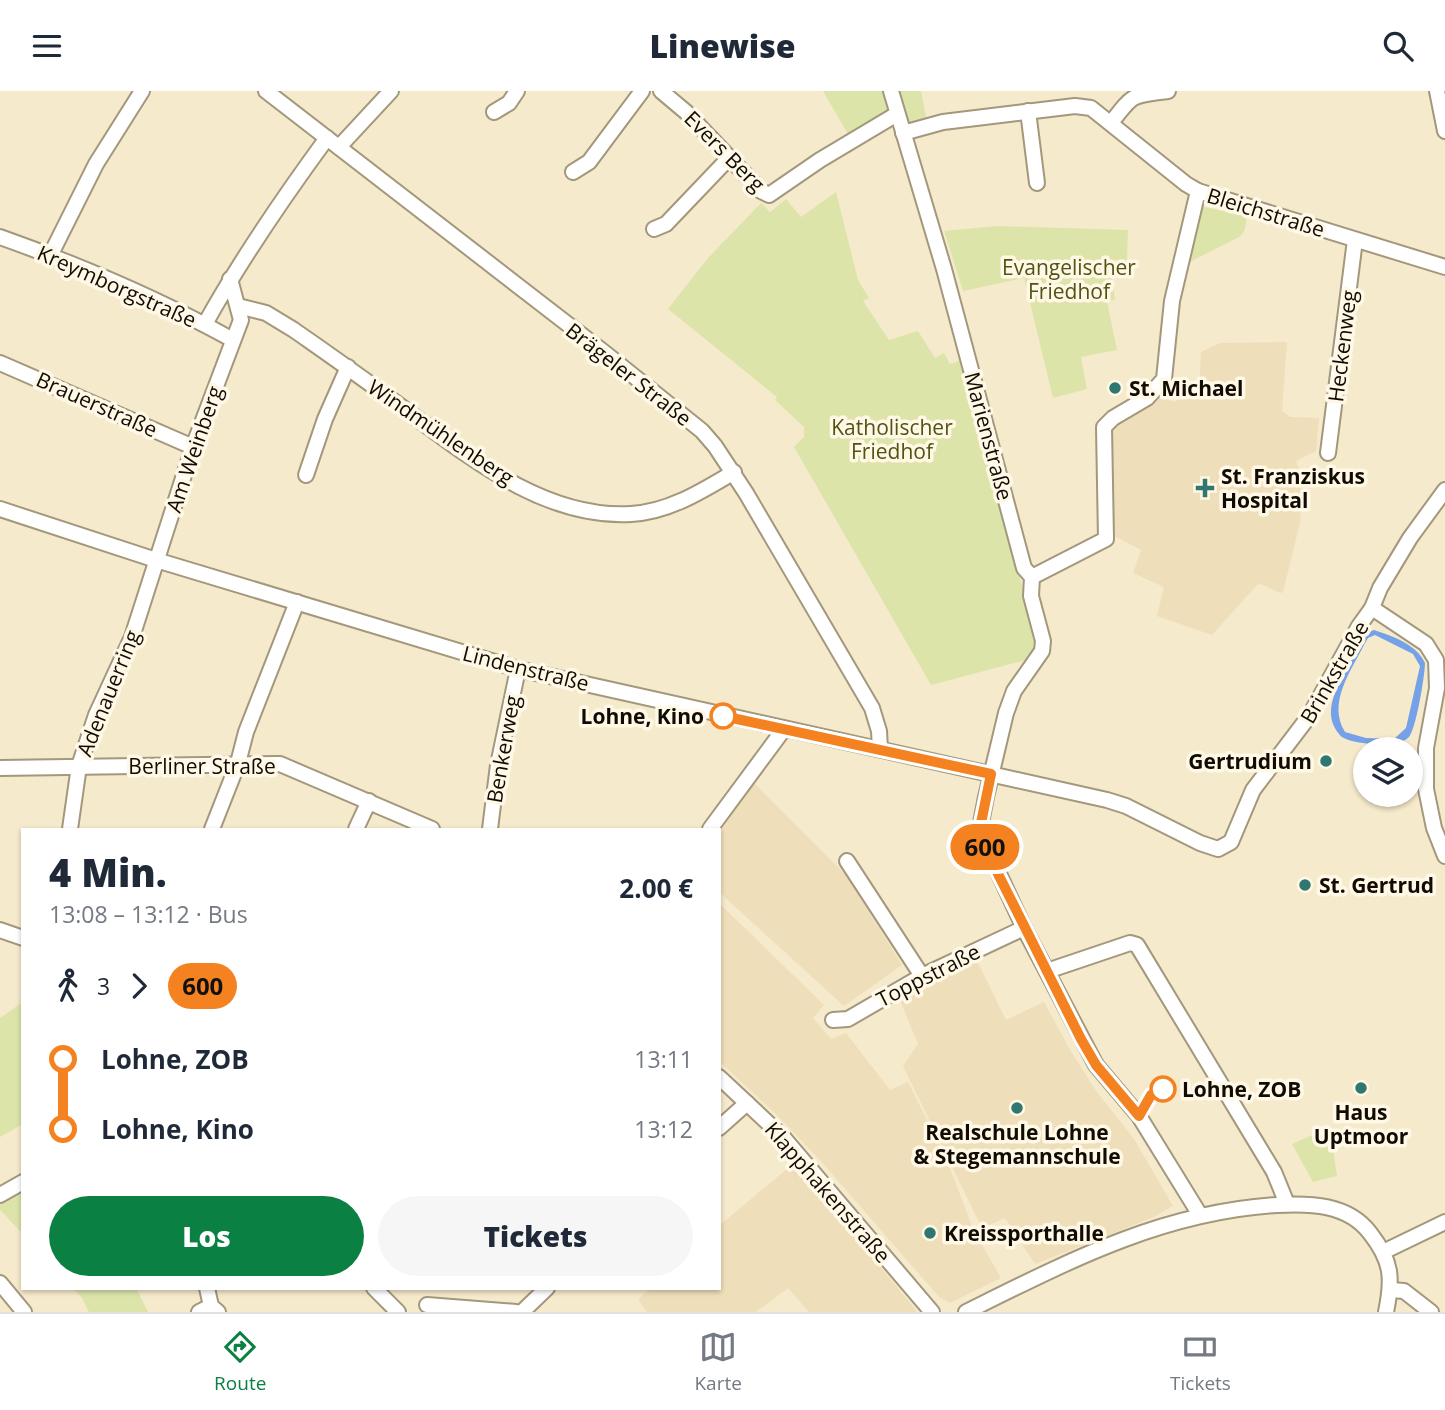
<!DOCTYPE html>
<html lang="de">
<meta charset="utf-8">
<style>
body{margin:0;font-family:"Open Sans",sans-serif;background:#f6f6f7;color:#1f2937;height:100vh;display:flex;flex-direction:column;font-size:26px;white-space:nowrap}
*{box-sizing:border-box;margin:0}
p{font-size:23px;color:#747a83}
.icon{flex:none;width:38px;height:38px;fill:none;stroke:currentColor;stroke-width:2;stroke-linecap:round;stroke-linejoin:round}
.map{position:relative;flex:1;overflow:hidden}
.panel{position:absolute;left:21px;top:737px;width:700px;height:462px;display:flex;flex-direction:column;background:#fff;border-radius:0px;box-shadow:0 2px 5px #0004}
.panel>*{flex:none}
.badge{padding:0 14px;border-radius:23px;font-size:24px;line-height:46px}
.tools{position:absolute;left:1353px;top:646px;display:grid;gap:14px}
.tools a{display:grid;place-items:center;width:70px;height:70px;border-radius:50%;background:#fff;box-shadow:0 2px 5px #0004;font-size:35px}
.map>.badge{position:absolute;translate:-50% -50%;box-shadow:0 0 0 4px #fff}
.legs{display:flex;align-items:center;gap:10px;height:77px;padding:0 28px;font-size:23px}
.legs p{margin-inline-start:auto}
.head{display:flex;align-items:center;justify-content:space-between;height:119px;padding:0 28px}
h1{font-size:38px;font-weight:800;line-height:52px}
.action{display:flex;gap:14px;margin-top:auto;padding:14px 28px}
.action a{flex:1;height:80px;border-radius:42px;background:#0b8043;color:#fff;font-size:28px;font-weight:800;line-height:80px;text-align:center}
.action a+a{background:#f6f6f7;color:#1f2937}
ul{padding:0 28px;list-style:none}
li{display:flex;align-items:center;gap:24px;height:70px;font-size:26px}
li i{display:grid;place-items:center;width:10px;height:100%;margin:0 9px;background:currentColor}
li i::after{content:'';width:18px;height:18px;margin:-9px;border:5px solid;border-radius:50%;background:#fff}
li p{margin-inline-start:auto}
li:first-child i{background:linear-gradient(#0000 50%,currentColor 0)}
li:last-child i{background:linear-gradient(currentColor 50%,#0000 0)}
header{display:flex;justify-content:space-between;align-items:center;height:91px;padding:0 28px;background:#fff;font-size:32px;font-weight:800}
.tab-bar{display:flex;justify-content:space-around;align-items:center;height:98px;border-top:2px solid #e0e1e3;background:#fff;font-size:19px;color:#747a83}
.tab-bar a{display:grid;justify-items:center;gap:4px}
.tab-bar .on{color:#0b8043}
.map>svg:first-child{display:block}
</style>
<header><svg class="icon" aria-label="menu" viewBox="0 0 24 24"><path d="M4 6h16M4 12h16M4 18h16"/></svg>Linewise<svg class="icon" aria-label="search" viewBox="0 0 24 24"><circle cx="10" cy="10" r="6"/><path d="M15 15l6 6"/></svg></header>
<div class="map">
<svg width="1445" height="1221" viewBox="0 0 1445 1221">
<rect width="100%" height="100%" fill="#f6eacc"/>
<g fill="#eedeb9">
<path d="M1287 251 1282 320 1290 326 1319 327 1316 360 1296 370 1302 390 1300 432 1283 501 1280 502 1261 493 1257 494 1212 544 1157 525 1164 496 1133 482 1141 459 1113 444 1109 338 1161 305 1174 311 1199 298 1201 261 1220 252Z"/>
<path d="M754 692 846 784 902 874 844 915 719 801V738H715Z"/>
<path d="M722 815 824 914 813 927 831 948 846 942 890 999 908 991 947 1069 973 1138 1001 1187 950 1212 939 1206 819 1068 778 1025 719 970V816Z"/>
<path d="M976 868 1006 929 1044 911 1070 959 1096 1000 1134 1048 1173 1115 1154 1126 1035 1173 1005 1127 982 1137 903 975 918 953 899 907Z"/>
<path d="M793 1073 804 1083 915 1218 916 1221H809L788 1197 756 1221H647L638 1208 651 1197H719V1135Z"/>
</g>
<g fill="#dde4aa">
<path d="M823 0H921L927 31 903 42 897 24 852 50Z"/>
<path d="M836 101 858 189 869 207 863 210 889 249 918 240 935 267 944 262 950 273 962 269 1037 551 1032 565 1026 569 931 594 794 356 804 346V336L775 309 777 306 668 218 708 167 761 112 770 121 786 108 801 126Z"/>
<path d="M1204 116 1247 125 1245 138 1241 145 1186 173 1201 118Z"/>
<path d="M997 135 1128 139 1127 170 1109 169 1115 209 1107 210 1117 259 1081 266 1087 298 1053 307 1024 187 963 200 944 140Z"/>
<path d="M20 913 23 918V1033L0 1046V927Z"/>
<path d="M1330 1036 1337 1085 1313 1091 1292 1053Z"/>
<path d="M23 1100V1143L0 1119V1112Z"/>
<path d="M73 1197H136L148 1221H89L82 1207Z"/>
</g>
<path fill="#74a1e7" fill-rule="evenodd" d="M1374 539C1393 545 1417 554 1425 572 1425 584 1416 638 1409 646 1400 657 1354 654 1342 646 1339 644 1334 636 1333 633 1326 613 1339 594 1347 577 1354 563 1359 544 1374 539ZM1375 544 1413 563 1420 575 1406 637 1394 648 1366 647 1345 641C1327 612 1351 580 1364 554L1368 547Z"/>
<g fill="none" stroke-linecap="round" stroke-linejoin="round">
<defs>
<g id="minor">
<path d="M266 0 605 262 702 340 715 355 746 402 872 617 879 640 880 658"/>
<path d="M661 0 686 21 761 100 769 104 820 69 897 23"/>
<path d="M891 0 944 178 1024 477 1032 486 1031 505 1043 550 1042 560 1014 600 1006 622 986 706 980 737 982 746 1024 837 1096 974 1139 1025 1200 1124"/>
<path d="M1437 0 1445 40"/>
<path d="M1028 20 1037 92"/>
<path d="M494 21 509 12 517 0"/>
<path d="M1111 32C1134 2 1131 5 1168 0"/>
<path d="M903 42 943 31 1075 15 1091 17 1186 93 1198 100 1445 176"/>
<path d="M339 56 391 0"/>
<path d="M573 81 589 71 642 0"/>
<path d="M654 138 666 133 729 67"/>
<path d="M0 146C79 174 159 208 233 249"/>
<path d="M51 163 96 73 142 0"/>
<path d="M238 215 266 222 294 239C331 265 367 290 403 317 468 365 544 428 631 423 669 421 702 400 734 381"/>
<path d="M205 233C241 168 283 107 327 47"/>
<path d="M0 272 193 356"/>
<path d="M1328 362 1355 149"/>
<path d="M306 384 325 328 348 276"/>
<path d="M0 418 156 469 518 578 1107 709 1126 715 1200 752 1218 758 1231 751 1253 699 1310 624 1359 535 1372 517 1380 497 1410 447 1445 399"/>
<path d="M1032 486 1106 448 1104 336 1113 327 1147 307 1164 288 1172 210 1198 100"/>
<path d="M1372 517 1426 553 1436 569 1437 597 1426 657V698L1434 737 1445 765"/>
<path d="M0 677 280 673 432 738"/>
<path d="M70 738 79 675 96 624 132 546 193 356 241 229 230 188"/>
<path d="M212 738 238 672 246 641 297 511"/>
<path d="M356 738 369 710"/>
<path d="M490 738 498 674 518 578"/>
<path d="M710 738 784 638"/>
<path d="M847 770 922 885"/>
<path d="M0 839 23 847"/>
<path d="M1047 880 1130 852 1137 854 1274 1081 1287 1113"/>
<path d="M833 929 848 928 922 885 1024 837"/>
<path d="M719 986 783 1046 932 1221"/>
<path d="M719 1037 747 1012"/>
<path d="M0 1104 23 1091"/>
<path d="M1385 1160 1445 1131"/>
<path d="M0 1192 24 1221"/>
<path d="M207 1197 211 1215 218 1221"/>
<path d="M374 1197 398 1221"/>
<path d="M1391 1199 1404 1200 1431 1221"/>
<path d="M427 1214 516 1221"/>
<path d="M199 1221 211 1215"/>
<path d="M522 1221 547 1197"/>
<path d="M966 1221C1067 1171 1162 1121 1277 1114 1310 1112 1348 1113 1370 1142 1392 1170 1393 1187 1386 1221"/>
</g>
</defs>
<use href="#minor" stroke="#a3977c" stroke-width="18"/>
<use href="#minor" stroke="#fff" stroke-width="14"/>
</g>
<g fill="none" stroke-linecap="round" stroke-linejoin="round">
<defs>
<path id="line-1" d="M723 625 991 683 980 737 987 761 1081 948 1096 974 1139 1025 1151 1004 1163 998"/>
</defs>
<use href="#line-1" stroke="#fff" stroke-width="16"/>
<use href="#line-1" stroke="#f58220" stroke-width="10"/>
</g>
<g fill="#30776f" stroke="#fff8e6" stroke-width="2.5">
<circle cx="1115" cy="297" r="7"/>
<path d="M1201.5 386.5h7v7h7v7h-7v7h-7v-7h-7v-7h7z"/>
<circle cx="1326" cy="670" r="7"/>
<circle cx="1305" cy="794" r="7"/>
<circle cx="1361" cy="997" r="7"/>
<circle cx="1017" cy="1017" r="7"/>
<circle cx="930" cy="1142" r="7"/>
</g>
<g fill="#fff" stroke="#f58220" stroke-width="3.5">
<circle cx="723" cy="625" r="12"/>
<circle cx="1163" cy="998" r="12"/>
</g>
<g text-anchor="middle" dominant-baseline="central" stroke-width="7" stroke-linejoin="round" paint-order="stroke">
<g font-size="21" fill="#100c03" stroke="#fff8e6">
<text transform="translate(725 60) rotate(45)">Evers Berg</text>
<text transform="translate(1266 121) rotate(17)">Bleichstraße</text>
<text transform="translate(117 195) rotate(24)">Kreymborgstraße</text>
<text transform="translate(1342 255) rotate(-83)">Heckenweg</text>
<text transform="translate(629 283) rotate(38)">Brägeler Straße</text>
<text transform="translate(97 313) rotate(24)">Brauerstraße</text>
<text transform="translate(441 341) rotate(34)">Windmühlenberg</text>
<text transform="translate(989 345) rotate(75)">Marienstraße</text>
<text transform="translate(194 358) rotate(-71)">Am Weinberg</text>
<text transform="translate(526 577) rotate(14)">Lindenstraße</text>
<text transform="translate(1334 581) rotate(-60)">Brinkstraße</text>
<text transform="translate(108 602) rotate(-68)">Adenauerring</text>
<text transform="translate(503 658) rotate(-80)">Benkerweg</text>
<text x="202" y="675">Berliner Straße</text>
<text transform="translate(928 884) rotate(-27)">Toppstraße</text>
<text transform="translate(828 1101) rotate(49)">Klapphakenstraße</text>
</g>
<g font-size="21" fill="#505411" stroke="#fff8e6">
<text x="1069" y="176">Evangelischer<tspan x="1069" dy="24">Friedhof</tspan></text>
<text x="892" y="336">Katholischer<tspan x="892" dy="24">Friedhof</tspan></text>
</g>
<g font-size="21" font-weight="bold" fill="#100c03" stroke="#fff8e6" text-anchor="start">
<text x="1129" y="297">St. Michael</text>
<text x="1221" y="385">St. Franziskus<tspan x="1221" dy="24">Hospital</tspan></text>
<text x="1312" y="670" text-anchor="end">Gertrudium</text>
<text x="1319" y="794">St. Gertrud</text>
<text x="1361" y="1021" text-anchor="middle">Haus<tspan x="1361" dy="24">Uptmoor</tspan></text>
<text x="1017" y="1041" text-anchor="middle">Realschule Lohne<tspan x="1017" dy="24">&amp; Stegemannschule</tspan></text>
<text x="944" y="1142">Kreissporthalle</text>
</g>
<g font-size="21" font-weight="bold" fill="#100c03" stroke="#fff8e6" text-anchor="end">
<text x="704" y="625">Lohne, Kino</text>
<text x="1182" y="998" text-anchor="start">Lohne, ZOB</text>
</g>
</g>
</svg>
<div class="tools">
<a><svg class="icon" aria-label="layers" viewBox="0 0 24 24"><path d="M12 4l9 5-9 5-9-5zM3 14l9 5 9-5"/></svg></a>
</div>
<b class="badge" style="left:985px;top:756px;background:#f58220;color:#111">600</b>
<section class="panel">
<div class="head"><div><h1>4 Min.</h1><p>13:08 – 13:12 · Bus</p></div><b>2.00 €</b></div>
<div class="legs"><svg class="icon" aria-label="walk" viewBox="0 0 24 24"><circle cx="13" cy="4" r="2"/><path d="M13 8l-2 6 4 7M11 14l-3 7M7 12l3-4h3l4 4"/></svg>3<svg class="icon" aria-label="forward" viewBox="0 0 24 24"><path d="M9 5l7 7-7 7"/></svg><b class="badge" style="background:#f58220;color:#111">600</b></div>
<ul>
<li><i style="color:#f58220"></i><b>Lohne, ZOB</b><p>13:11</p></li>
<li><i style="color:#f58220"></i><b>Lohne, Kino</b><p>13:12</p></li>
</ul>
<div class="action"><a>Los</a><a>Tickets</a></div>
</section>
</div>
<nav class="tab-bar">
<a class="on"><svg class="icon" aria-label="directions" viewBox="0 0 24 24"><path d="M12 3l9 9-9 9-9-9zM9 14v-3h6M13 9l2 2-2 2"/></svg>Route</a>
<a><svg class="icon" aria-label="map" viewBox="0 0 24 24"><path d="M3 6l6-2 6 2 6-2v14l-6 2-6-2-6 2zM9 4v14M15 6v14"/></svg>Karte</a>
<a><svg class="icon" aria-label="tickets" viewBox="0 0 24 24"><path d="M3 7h18v10H3zM15 7v10"/></svg>Tickets</a>
</nav>
